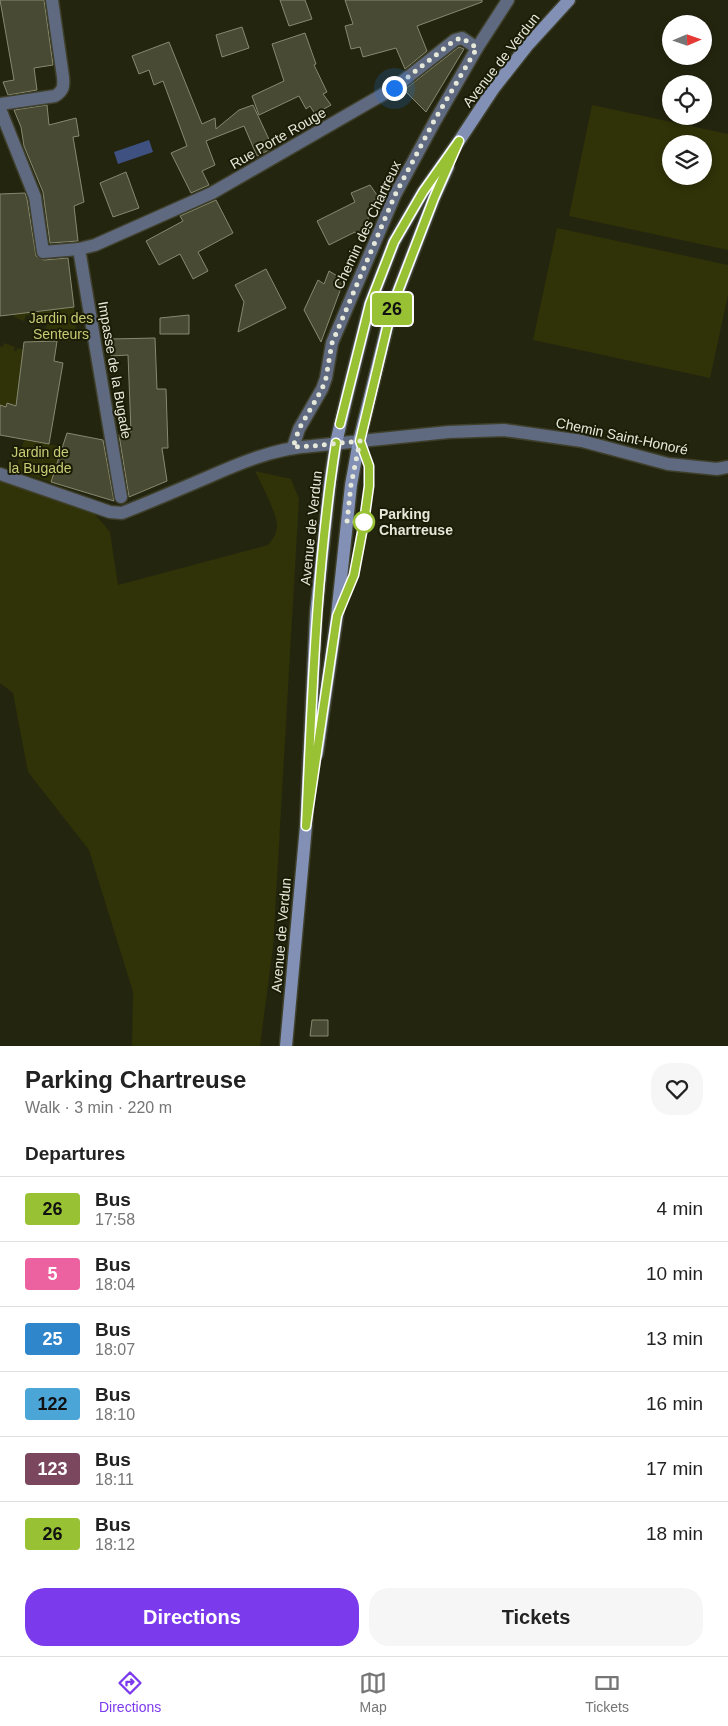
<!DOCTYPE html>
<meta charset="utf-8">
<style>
body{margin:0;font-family:Helvetica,sans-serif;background:#f6f6f6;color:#222;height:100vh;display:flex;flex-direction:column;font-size:19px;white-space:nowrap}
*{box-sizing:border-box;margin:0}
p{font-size:16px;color:#767676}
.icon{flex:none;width:28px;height:28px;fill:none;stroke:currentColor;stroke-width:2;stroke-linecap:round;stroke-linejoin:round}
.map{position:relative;height:1046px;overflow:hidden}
.side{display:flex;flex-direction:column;background:#fff;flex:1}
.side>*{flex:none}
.badge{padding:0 10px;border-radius:4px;font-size:18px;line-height:32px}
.needle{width:32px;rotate:88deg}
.tools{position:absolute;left:662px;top:15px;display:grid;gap:10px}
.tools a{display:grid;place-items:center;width:50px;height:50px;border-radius:50%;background:#fff;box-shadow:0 2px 8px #0003;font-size:25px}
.you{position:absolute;width:25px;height:25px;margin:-12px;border:4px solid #fff;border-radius:50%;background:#1a73e8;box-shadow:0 0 0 8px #1a73e833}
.map>.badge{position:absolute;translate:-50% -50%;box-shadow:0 0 0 2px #fff}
h2{padding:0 25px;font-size:19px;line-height:45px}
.round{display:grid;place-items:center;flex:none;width:52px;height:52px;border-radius:20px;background:#f6f6f6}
.headline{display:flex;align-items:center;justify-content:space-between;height:85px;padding:0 25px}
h1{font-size:24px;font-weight:600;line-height:38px}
.primary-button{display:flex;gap:10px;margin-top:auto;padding:10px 25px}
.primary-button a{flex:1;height:58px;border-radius:20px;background:#7c3aed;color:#fff;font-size:20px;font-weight:600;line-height:58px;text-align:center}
.primary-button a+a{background:#f6f6f6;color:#222}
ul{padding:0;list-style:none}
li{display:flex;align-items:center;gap:15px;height:65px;padding:0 25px;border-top:1px solid #e0e0e0}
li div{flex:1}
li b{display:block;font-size:19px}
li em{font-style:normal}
li .badge{min-width:55px;font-weight:700;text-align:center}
.menu{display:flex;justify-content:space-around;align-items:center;height:70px;border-top:1px solid #e0e0e0;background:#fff;font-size:14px;color:#767676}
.menu a{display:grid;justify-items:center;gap:2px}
.menu .current{color:#7c3aed}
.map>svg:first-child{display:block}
</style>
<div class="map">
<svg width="728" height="1046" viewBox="0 0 728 1046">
<rect width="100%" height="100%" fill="#24250f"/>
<g fill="#303208" fill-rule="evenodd">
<path d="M592 105 728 134V250L569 216ZM671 144H704V176H671Z"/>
<path d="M557 228 728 265V295L710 378 533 340Z"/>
<path d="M22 291 58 294 60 309 74 307 77 341H42L48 321 26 315 24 321 14 317Z"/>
<path d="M4 343 15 347 14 351H17V348L28 351 19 409 7 403 6 407 0 405V346L3 347Z"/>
<path d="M24 440 63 447 51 482 15 471Z"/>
<path d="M255 471 291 479 299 499 273 947 260 1046H132L133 992 89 850 28 772 13 693 0 683V481L87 505 110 532 118 585 268 545C273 539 276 535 277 527 278 515 261 484 255 471Z"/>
</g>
<path fill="#3e5181" d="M149 140 153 152 118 164 114 152Z"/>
<g fill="#484a33" stroke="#87896f">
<path d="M0 0H44L53 65 34 68 37 90 8 95 3 82 14 80Z"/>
<path d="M280 0H305L312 19 289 26Z"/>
<path d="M345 0H482V2L417 26 427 51 405 69 396 48 363 57 360 47 351 49 345 26 353 24Z"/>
<path d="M242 27 249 48 222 57 216 35Z"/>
<path d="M305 33 316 64 314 65 327 92 323 94 331 105 315 114 310 106 306 109 299 96 259 115 252 96 284 81 272 44Z"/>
<path d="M169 42 202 124 215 118 216 129 239 110 253 105 273 148 257 156 244 126 206 141 215 165 202 171 209 185 191 193 171 153 187 146 163 81 154 85 149 70 139 74 132 56Z"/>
<path d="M459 47 464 49 426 112 404 90Z"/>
<path d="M47 105 49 125 76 118 79 136 73 137 84 202 74 206 78 241 50 243 43 192 24 146 21 127 14 110Z"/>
<path d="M126 172 139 208 113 217 100 183Z"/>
<path d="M370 185 377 195 368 218 369 221 360 240 355 232 329 245 317 221 355 202 351 193Z"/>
<path d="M25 193 27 199 36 256 44 260 68 258 74 307 0 316V194Z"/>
<path d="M216 200 233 233 198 252 208 271 193 279 180 254 159 265 146 241 183 221 180 216Z"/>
<path d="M266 269 286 308 238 332 244 302 235 285Z"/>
<path d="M329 271 344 280 321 342 304 310 318 280 324 284Z"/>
<path d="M189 315V334H160V318Z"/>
<path d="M155 338 157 389H166L168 448H162L167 481 129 497 119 435 123 434V432H131L128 355 111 356 110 339Z"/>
<path d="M57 341 54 361 63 363 49 444 0 435V405L6 407 7 403 16 406 24 342Z"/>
<path d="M67 433 103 440 114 501 51 482Z"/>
<path d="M312 1020H328V1036H310Z"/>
</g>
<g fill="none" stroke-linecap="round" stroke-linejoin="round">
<defs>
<g id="minor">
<path d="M0 104 55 96C63 91 64 87 63 77L52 0"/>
<path d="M0 109 35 197 43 252 79 249 95 245 212 193 394 88 455 40 462 38 477 48"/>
<path d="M79 249 121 497"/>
<path d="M293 447 299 429 322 389 326 378 332 343 395 195 435 121 477 48 508 0"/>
<path d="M0 474 110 512 122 513C150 502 178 490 206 478 240 463 275 448 312 446L449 432 504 430 582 441 668 464 717 469 728 467"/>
</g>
<g id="secondary">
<path d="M317 754 337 616 351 485 359 441 392 307 434 198 448 167"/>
<path d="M286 1046 306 826 316 613 330 482 336 443 349 388 370 304 394 242 423 192 459 141 494 88 527 46 569 0"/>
</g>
</defs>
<use href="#minor" stroke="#3f402b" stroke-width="15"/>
<use href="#secondary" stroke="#3f402b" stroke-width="15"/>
<use href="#minor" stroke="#5f697f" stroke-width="12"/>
<use href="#secondary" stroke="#8190b4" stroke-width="12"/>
</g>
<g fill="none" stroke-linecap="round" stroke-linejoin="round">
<defs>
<path id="line" d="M336 443C316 570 312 698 306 826L337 616 354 575 364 522 369 486V466L360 441 392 307 434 198 459 141 423 192 394 242 370 304 340 424"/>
</defs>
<use href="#line" stroke="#fff" stroke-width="11"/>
<use href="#line" stroke="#98c134" stroke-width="8"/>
<path stroke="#e6e8da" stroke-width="5" stroke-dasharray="0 9" d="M364 522H347L351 485 360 441 312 446 293 447 299 429 322 389 326 378 332 343 395 195 434 121 477 48 462 38 455 40 394 88"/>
</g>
<circle fill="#fff" stroke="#98c134" stroke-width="2.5" cx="364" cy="522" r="10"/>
<g text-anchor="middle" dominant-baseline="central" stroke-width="4" stroke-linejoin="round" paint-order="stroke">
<g font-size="14" fill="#e6e8da" stroke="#1b1c06">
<text transform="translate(501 60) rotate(-52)">Avenue de Verdun</text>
<text transform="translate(278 138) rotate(-30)">Rue Porte Rouge</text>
<text transform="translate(367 225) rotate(-65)">Chemin des Chartreux</text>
<text transform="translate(115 370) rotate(80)">Impasse de la Bugade</text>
<text transform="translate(622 436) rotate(12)">Chemin Saint-Honoré</text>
<text transform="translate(311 528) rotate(-84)">Avenue de Verdun</text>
<text transform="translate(281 935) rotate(-85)">Avenue de Verdun</text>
</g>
<g font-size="14" fill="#c8cc74" stroke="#1b1c06">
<text x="61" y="318">Jardin des<tspan x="61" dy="16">Senteurs</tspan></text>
<text x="40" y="452">Jardin de<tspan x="40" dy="16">la Bugade</tspan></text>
</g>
<g font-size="14" font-weight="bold" fill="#e6e8da" stroke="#1b1c06" text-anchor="start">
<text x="379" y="514">Parking<tspan x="379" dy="16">Chartreuse</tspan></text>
</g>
</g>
</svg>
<div class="tools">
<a><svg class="needle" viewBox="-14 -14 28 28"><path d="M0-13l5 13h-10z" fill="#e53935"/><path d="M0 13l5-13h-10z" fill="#767676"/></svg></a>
<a><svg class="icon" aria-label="locate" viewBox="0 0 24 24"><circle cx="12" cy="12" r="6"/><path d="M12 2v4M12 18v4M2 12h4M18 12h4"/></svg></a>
<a><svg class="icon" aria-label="layers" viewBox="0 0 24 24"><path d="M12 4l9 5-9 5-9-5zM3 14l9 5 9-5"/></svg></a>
</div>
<div class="you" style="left:394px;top:88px"></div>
<b class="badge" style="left:392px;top:309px;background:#98c134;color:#111">26</b>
</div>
<section class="side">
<div class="headline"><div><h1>Parking Chartreuse</h1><p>Walk · 3 min · 220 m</p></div><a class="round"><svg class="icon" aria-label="heart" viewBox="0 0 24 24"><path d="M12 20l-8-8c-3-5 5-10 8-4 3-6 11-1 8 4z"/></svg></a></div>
<h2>Departures</h2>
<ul>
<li><span class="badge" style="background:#98c134;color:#111">26</span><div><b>Bus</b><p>17:58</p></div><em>4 min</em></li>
<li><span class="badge" style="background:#ec619f;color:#fff">5</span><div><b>Bus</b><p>18:04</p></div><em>10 min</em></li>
<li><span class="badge" style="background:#2f86cb;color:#fff">25</span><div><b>Bus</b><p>18:07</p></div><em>13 min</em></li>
<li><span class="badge" style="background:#4ca5d7;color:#111">122</span><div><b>Bus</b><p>18:10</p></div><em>16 min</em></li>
<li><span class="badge" style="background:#7b475f;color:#fff">123</span><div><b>Bus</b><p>18:11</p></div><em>17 min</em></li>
<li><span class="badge" style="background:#98c134;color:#111">26</span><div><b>Bus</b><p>18:12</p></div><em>18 min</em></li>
</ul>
<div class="primary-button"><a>Directions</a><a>Tickets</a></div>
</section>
<nav class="menu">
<a class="current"><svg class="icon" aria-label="directions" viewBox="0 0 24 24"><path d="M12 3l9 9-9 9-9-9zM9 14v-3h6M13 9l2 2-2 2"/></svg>Directions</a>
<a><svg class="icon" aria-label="map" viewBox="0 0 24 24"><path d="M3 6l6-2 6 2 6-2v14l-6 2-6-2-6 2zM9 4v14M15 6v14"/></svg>Map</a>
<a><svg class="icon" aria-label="tickets" viewBox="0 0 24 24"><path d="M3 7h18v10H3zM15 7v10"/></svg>Tickets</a>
</nav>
